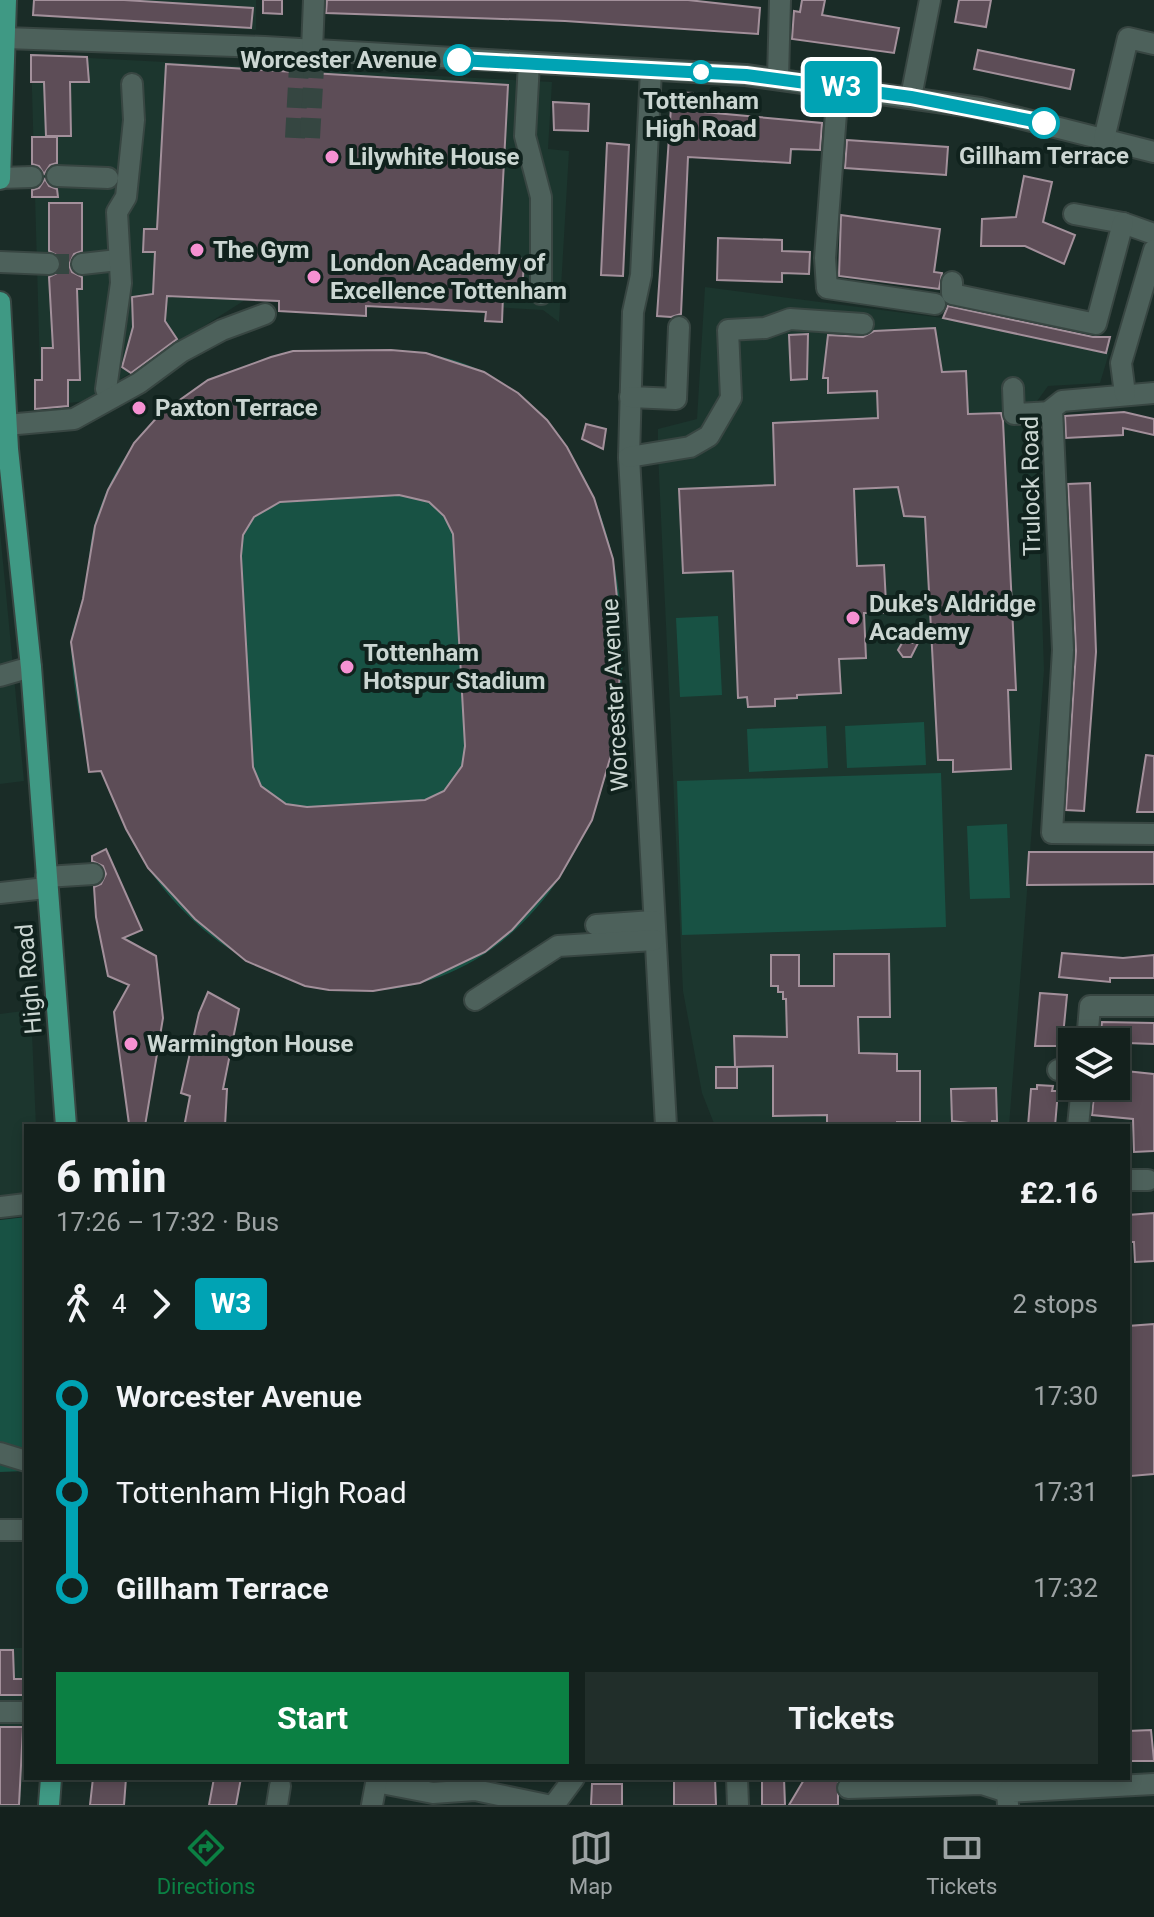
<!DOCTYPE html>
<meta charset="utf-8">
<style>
body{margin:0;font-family:Roboto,sans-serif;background:#212e2a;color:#f1f3f6;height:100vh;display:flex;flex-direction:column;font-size:30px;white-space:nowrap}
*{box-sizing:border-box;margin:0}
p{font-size:26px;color:#9da3a4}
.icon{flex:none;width:44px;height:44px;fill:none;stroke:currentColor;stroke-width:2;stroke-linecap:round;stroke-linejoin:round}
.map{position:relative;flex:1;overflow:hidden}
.drawer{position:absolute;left:24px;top:1124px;width:1106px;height:656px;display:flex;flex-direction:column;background:#14211d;border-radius:0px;box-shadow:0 4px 12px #0003,0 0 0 2px #333e3b}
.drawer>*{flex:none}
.badge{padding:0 16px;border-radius:6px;font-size:28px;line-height:52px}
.buttons{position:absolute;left:1058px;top:1028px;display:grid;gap:16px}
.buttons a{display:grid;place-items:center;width:72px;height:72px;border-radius:0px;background:#14211d;box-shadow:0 4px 12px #0003,0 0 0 2px #333e3b;font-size:40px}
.map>.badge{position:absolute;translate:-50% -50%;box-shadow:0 0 0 4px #fff}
.legs{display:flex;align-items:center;gap:12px;height:88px;padding:0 32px;font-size:26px}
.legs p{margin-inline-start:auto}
.head{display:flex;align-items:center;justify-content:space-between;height:136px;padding:0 32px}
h1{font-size:44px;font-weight:700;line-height:60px}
.button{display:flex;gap:16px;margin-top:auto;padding:16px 32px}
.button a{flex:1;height:92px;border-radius:0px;background:#0b8043;color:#fff;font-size:32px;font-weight:700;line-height:92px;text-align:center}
.button a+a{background:#212e2a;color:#f1f3f6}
ul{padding:0 32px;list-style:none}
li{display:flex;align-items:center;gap:28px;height:96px;font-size:30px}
li i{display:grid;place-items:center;width:12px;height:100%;margin:0 10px;background:currentColor}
li i::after{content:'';width:20px;height:20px;margin:-10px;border:6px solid;border-radius:50%;background:#14211d}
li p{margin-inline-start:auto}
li:first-child i{background:linear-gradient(#0000 50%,currentColor 0)}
li:last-child i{background:linear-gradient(currentColor 50%,#0000 0)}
.tab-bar{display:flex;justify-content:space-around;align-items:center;height:112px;border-top:2px solid #333e3b;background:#14211d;font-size:22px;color:#9da3a4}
.tab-bar a{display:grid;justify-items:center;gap:4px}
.tab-bar .on{color:#0b8043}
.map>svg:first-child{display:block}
</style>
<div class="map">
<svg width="1154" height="1805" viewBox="0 0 1154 1805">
<rect width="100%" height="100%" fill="#1a2c27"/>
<g fill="#1c362e">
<path d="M34 0H256V30L33 15Z"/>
<path d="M31 55 552 82 548 149 569 151 559 322 543 310 256 293 86 401 41 406Z"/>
<path d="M705 287 943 318 1109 353 1100 383 1048 386 1035 404 1044 670 1009 1126H715L702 1093 683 991 658 453V429L697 419Z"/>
<path d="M0 531 24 781 0 784Z"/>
<path d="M31 1010 36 1126H26V1194L0 1197V1014Z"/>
<path d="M0 1648H26V1734L20 1805H0Z"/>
</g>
<g fill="#185244">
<path d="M323 350C378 350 437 346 487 374 651 466 655 734 560 877 452 1039 254 1021 148 868 128 839 115 804 102 771L89 772C83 730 72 687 71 645 71 628 79 615 83 598 89 575 88 550 94 526 127 414 211 361 323 350Z"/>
<path d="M718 616 722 695 680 697 676 618Z"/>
<path d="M924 722 926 765 847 768 845 726Z"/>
<path d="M826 726 828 768 749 772 747 729Z"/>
<path d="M941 773 946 927 682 935 677 781Z"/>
<path d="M1007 824 1010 898 970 899 967 826Z"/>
<path d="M26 1217V1471L0 1472V1220Z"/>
</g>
<g fill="#5d4d57" stroke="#a3909b" stroke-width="2" fill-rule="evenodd">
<path d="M34 0H124L253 8 251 28 33 15Z"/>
<path d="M263 0H282V14L263 13Z"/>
<path d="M327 0H688L760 8 758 34 565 21 326 13Z"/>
<path d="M802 0H825L822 15 899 28 894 53 792 39 794 11 800 12Z"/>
<path d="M959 0H991L986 27 955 22Z"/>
<path d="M978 50 1074 70 1070 89 974 69Z"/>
<path d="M31 55 87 57 89 82H70L71 136H46L44 82H31Z"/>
<path d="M166 64 508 85 499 257 524 259 522 297 503 296 502 322 485 321 486 312 366 306V316L279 311V301L167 296 165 321 177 339 131 373 122 367 133 327 132 297 153 294 155 252H143L144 229H157Z"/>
<path d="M672 92 693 93V111L822 123 820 150 791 149 790 163 688 157 681 314 671 317 657 316Z"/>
<path d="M553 102 589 104 588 131 554 130Z"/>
<path d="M32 137H57V163L50 165 44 174 39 166 32 164Z"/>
<path d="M847 140 948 147 946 175 845 168Z"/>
<path d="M607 143 629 145 623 276 601 275Z"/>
<path d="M1024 176 1052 182 1043 222 1075 235 1064 264 1025 246H981L982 219 1016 217Z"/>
<path d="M45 179 49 186 57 189 58 197H32V190L39 188Z"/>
<path d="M49 203H82V251L74 254 69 265 72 272 82 277V289H77L80 380H68V406L35 409V380H42V348H53L49 277 59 272 62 265 60 257 49 251Z"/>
<path d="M841 215 940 229 934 272 942 273 939 289 839 276Z"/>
<path d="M718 238 782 240V251L810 252 809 274 782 273V282L717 280Z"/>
<path d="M948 306 1093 337H1110L1106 353 943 318Z"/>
<path d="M935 328 942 372 966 371 968 414 1001 413 1003 421 1016 690H1008L1011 769 953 772V760H938L925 517 904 516 898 487 854 489 857 566 884 565 886 603H882L883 613H864L866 658 839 659 841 693 797 695V698L775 699V706L748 707 747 697 738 698 733 571 683 573 679 489 775 485 773 423 878 418 877 391 828 393V378H823L828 335 863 337 874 331Z"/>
<path d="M808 334 807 379 791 380 789 335Z"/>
<path d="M391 350 426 353 484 372 518 393 547 420 567 447 594 498 613 559 621 637 618 715 614 745 592 820 559 878 512 930 485 952 420 983 373 991 329 990 305 986 246 961 195 919 148 868 126 829 101 771 89 772 71 642 83 599 95 526 108 490 134 443 160 414 208 380 271 357 293 351ZM399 495 429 502 444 516 453 534 465 746 462 766 444 791 425 800 307 807 286 804 261 786 253 767 241 556 243 535 254 517 280 502Z"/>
<path d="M1124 412 1154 419V435L1123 428V435L1066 438 1065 416Z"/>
<path d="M586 424 606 429 603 449 582 439Z"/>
<path d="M1090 483 1096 652 1084 811 1066 810 1076 651 1068 484Z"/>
<path d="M902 643H918L911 657H903L898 650Z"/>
<path d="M1146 755 1154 756V812H1137Z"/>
<path d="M106 849 142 930 123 938 156 956 163 1018 145 1126 129 1124 116 1029 114 1012 129 985 108 976 96 917 94 887 101 884 106 874 103 866 92 861V856Z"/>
<path d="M1029 852H1154V884L1027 885Z"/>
<path d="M1062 953 1123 958 1154 955V978H1110V982L1059 977Z"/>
<path d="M834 954H889L890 1017H858L859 1053 897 1054V1071H920V1122H897V1126H827V1115L773 1116V1066L735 1067 734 1036 787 1037 786 999H783V992H778V986H771V955H799V986H834Z"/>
<path d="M208 992 239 1009 223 1089H227L225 1126H191L185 1122 190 1096 181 1093 199 1013Z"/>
<path d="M1040 993 1067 995 1062 1046H1035Z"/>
<path d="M1102 1022 1154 1023V1044L1100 1042Z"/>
<rect x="716" y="1067" width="21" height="21"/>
<path d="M1116 1070 1154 1074V1151L1134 1152 1133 1119 1092 1115 1095 1086H1116Z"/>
<path d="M1037 1085 1053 1086 1052 1091H1058L1055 1126H1028L1031 1089H1037Z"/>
<path d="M996 1088 997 1121H992V1126L952 1121 951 1089Z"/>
<path d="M1154 1213V1261L1135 1262 1134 1242H1128V1215Z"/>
<path d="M1154 1324V1474L1131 1476 1128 1326Z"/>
<path d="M0 1650H13L14 1679H26V1695H0Z"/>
<path d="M0 1727H23L19 1805H0Z"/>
<path d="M1151 1730 1154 1761H1128V1731Z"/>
<path d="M93 1778H126L124 1805H90Z"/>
<path d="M214 1778H241L236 1805H209Z"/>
<path d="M674 1778H715L716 1805H674Z"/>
<path d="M762 1778H784L785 1805H762Z"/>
<path d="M805 1778H838V1805H789Z"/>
<path d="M592 1784H622V1805H591Z"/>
</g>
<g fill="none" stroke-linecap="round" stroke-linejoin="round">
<g stroke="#354641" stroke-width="20" stroke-dasharray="20 10" stroke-linecap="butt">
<path d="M295 138 300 49"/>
<path d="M310 138 315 50"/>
<path d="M49 264H82"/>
</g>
<defs>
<g id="minor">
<path d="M5 38 265 47 746 75 980 108 1154 152"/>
<path d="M312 50 314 0"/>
<path d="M529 63 525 136 541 197V294"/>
<path d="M651 70 641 275 633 312 629 457 666 1126"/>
<path d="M778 79 780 0"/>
<path d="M838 87 825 258 827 288 935 304"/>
<path d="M911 97 930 0"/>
<path d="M1104 139 1128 38 1154 44"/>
<path d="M57 176 108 178"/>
<path d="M0 178 32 177"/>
<path d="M1074 214 1123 223 1154 234"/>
<path d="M0 262 49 264"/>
<path d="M82 264 118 260"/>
<path d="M952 282V294L1096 324 1123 223"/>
<path d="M1013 388 1014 414 1052 412"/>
<path d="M1154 393 1062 401 1052 409 1063 650 1052 833 1154 834"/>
<path d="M1125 394 1121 363 1154 250"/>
<path d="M110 397 106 389 121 283 117 212 126 197 134 120 132 84"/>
<path d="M630 397 676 399 679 327"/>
<path d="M6 425 74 419 139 383 181 352 222 330 265 314"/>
<path d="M629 457 690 447 709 436 731 398 728 330 765 328 790 319 863 324"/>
<path d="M0 676 31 667"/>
<path d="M46 877 93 874"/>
<path d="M0 893 46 888"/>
<path d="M596 925 653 921"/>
<path d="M475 1000 558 946 654 940"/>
<path d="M1087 1042 1090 1006H1154"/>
<path d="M1058 1070 1072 1072"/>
<path d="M1078 1126 1082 1086"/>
<path d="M1128 1180H1148"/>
<path d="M0 1207 26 1204"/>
<path d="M0 1453 26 1461"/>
<path d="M0 1530H26"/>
<path d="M0 1712H26"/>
<path d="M737 1778 738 1805"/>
<path d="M376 1782 433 1793 475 1790 547 1805"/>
<path d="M848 1788 982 1784 1007 1792"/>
<path d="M277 1805 280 1786"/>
<path d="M372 1805 377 1778"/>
<path d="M554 1805 574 1778"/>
<path d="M1008 1805 1007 1792 1154 1784"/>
</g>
<g id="major">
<path d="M0 179 6 0"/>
<path d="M0 302 8 449 31 667 66 1126"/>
<path d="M49 1805 51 1778"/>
</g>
</defs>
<use href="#minor" stroke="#384642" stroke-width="24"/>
<use href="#major" stroke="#384642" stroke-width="24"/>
<use href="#minor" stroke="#4d615b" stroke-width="20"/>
<use href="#major" stroke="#3f9984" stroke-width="20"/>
</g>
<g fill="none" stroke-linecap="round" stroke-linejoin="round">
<defs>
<path id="line-1" d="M459 60 746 75 911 97 1044 123"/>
</defs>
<use href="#line-1" stroke="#fff" stroke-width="18"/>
<use href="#line-1" stroke="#00a3b4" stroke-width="12"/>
</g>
<g fill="#fff" stroke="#00a3b4" stroke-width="4">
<circle cx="459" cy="60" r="14"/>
<circle cx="701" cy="72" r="10"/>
<circle cx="1044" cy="123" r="14"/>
</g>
<g fill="#f591d2" stroke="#10221d" stroke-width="3">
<circle cx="332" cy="157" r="8"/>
<circle cx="197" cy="250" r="8"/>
<circle cx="314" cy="277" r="8"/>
<circle cx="139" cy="408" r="8"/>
<circle cx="853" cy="618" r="8"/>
<circle cx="347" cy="667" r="8"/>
<circle cx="131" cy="1044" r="8"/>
</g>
<g text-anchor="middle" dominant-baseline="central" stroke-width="8" stroke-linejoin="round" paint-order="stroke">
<g font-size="24" font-weight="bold" fill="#cbd6d2" stroke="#10221d">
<text x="437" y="60" text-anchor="end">Worcester Avenue</text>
<text x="701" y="101">Tottenham<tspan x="701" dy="28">High Road</tspan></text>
<text x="1044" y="156">Gillham Terrace</text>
</g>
<g font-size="24" font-weight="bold" fill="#cbd6d2" stroke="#10221d" text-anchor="start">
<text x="348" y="157">Lilywhite House</text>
<text x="213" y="250">The Gym</text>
<text x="330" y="263">London Academy of<tspan x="330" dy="28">Excellence Tottenham</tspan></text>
<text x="155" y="408">Paxton Terrace</text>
<text x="869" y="604">Duke's Aldridge<tspan x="869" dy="28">Academy</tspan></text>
<text x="363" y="653">Tottenham<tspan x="363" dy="28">Hotspur Stadium</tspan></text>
<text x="147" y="1044">Warmington House</text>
</g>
<g font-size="24" fill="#cbd6d2" stroke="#10221d">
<text transform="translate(1031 486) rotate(-91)">Trulock Road</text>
<text transform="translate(615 695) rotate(-93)">Worcester Avenue</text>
<text transform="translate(29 979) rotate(-95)">High Road</text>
</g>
</g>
</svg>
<div class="buttons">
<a><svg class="icon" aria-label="layers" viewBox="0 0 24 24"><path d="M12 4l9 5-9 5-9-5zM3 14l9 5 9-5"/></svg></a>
</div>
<b class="badge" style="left:841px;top:87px;background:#00a3b4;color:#fff">W3</b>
<section class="drawer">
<div class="head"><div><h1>6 min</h1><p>17:26 – 17:32 · Bus</p></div><b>£2.16</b></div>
<div class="legs"><svg class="icon" aria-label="walk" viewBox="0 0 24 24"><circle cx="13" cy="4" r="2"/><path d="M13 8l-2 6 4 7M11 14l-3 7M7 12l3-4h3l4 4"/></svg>4<svg class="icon" aria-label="forward" viewBox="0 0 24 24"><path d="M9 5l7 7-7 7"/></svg><b class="badge" style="background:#00a3b4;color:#fff">W3</b><p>2 stops</p></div>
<ul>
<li><i style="color:#00a3b4"></i><b>Worcester Avenue</b><p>17:30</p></li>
<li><i style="color:#00a3b4"></i><span>Tottenham High Road</span><p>17:31</p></li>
<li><i style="color:#00a3b4"></i><b>Gillham Terrace</b><p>17:32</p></li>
</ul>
<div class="button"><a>Start</a><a>Tickets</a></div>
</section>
</div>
<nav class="tab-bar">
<a class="on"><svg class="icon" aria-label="directions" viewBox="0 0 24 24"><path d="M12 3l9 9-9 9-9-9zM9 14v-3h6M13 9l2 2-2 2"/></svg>Directions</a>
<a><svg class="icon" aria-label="map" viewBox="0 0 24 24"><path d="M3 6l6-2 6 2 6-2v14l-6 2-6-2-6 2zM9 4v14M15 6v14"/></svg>Map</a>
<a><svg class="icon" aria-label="tickets" viewBox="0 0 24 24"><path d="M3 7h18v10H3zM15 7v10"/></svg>Tickets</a>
</nav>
